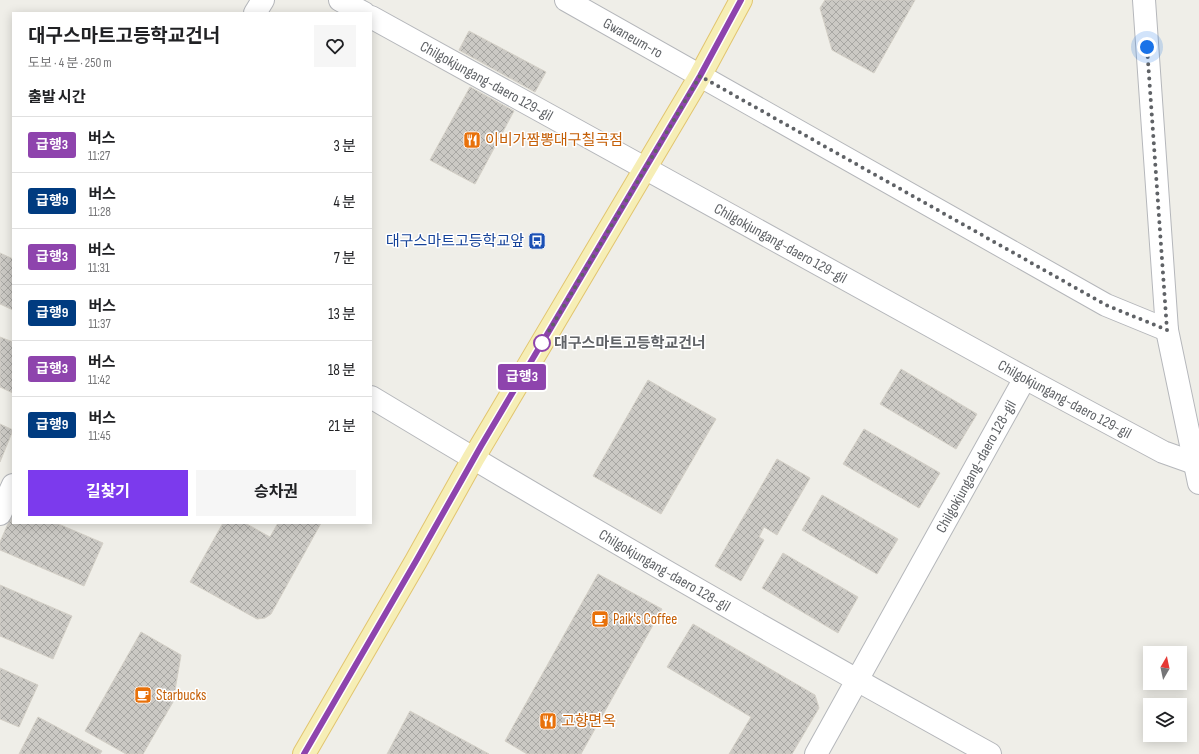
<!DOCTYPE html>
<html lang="ko">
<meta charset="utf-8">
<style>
body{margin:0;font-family:"Sofia Sans Condensed","Noto Sans KR",sans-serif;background:#f6f6f6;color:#202124;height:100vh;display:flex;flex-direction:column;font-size:15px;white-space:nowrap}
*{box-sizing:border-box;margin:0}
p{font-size:13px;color:#757577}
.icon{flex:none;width:22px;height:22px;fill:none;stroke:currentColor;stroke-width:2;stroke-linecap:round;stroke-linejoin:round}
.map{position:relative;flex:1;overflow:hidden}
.side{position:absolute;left:12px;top:12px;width:360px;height:512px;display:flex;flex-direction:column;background:#fff;border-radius:0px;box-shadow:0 2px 10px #0003}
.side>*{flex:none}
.badge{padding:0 8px;border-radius:3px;font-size:14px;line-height:26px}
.needle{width:26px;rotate:9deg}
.tools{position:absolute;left:1143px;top:646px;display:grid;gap:8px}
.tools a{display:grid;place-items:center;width:44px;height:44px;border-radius:0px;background:#fff;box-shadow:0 2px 10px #0003;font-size:20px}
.you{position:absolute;width:20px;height:20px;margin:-10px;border:3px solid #fff;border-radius:50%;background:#1a73e8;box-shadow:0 0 0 6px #1a73e833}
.map>.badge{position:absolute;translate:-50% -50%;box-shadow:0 0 0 2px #fff}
h2{padding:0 16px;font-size:15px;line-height:36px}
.round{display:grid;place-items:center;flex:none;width:42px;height:42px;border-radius:0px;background:#f6f6f6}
.headline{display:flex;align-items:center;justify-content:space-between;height:68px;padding:0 16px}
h1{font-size:19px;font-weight:700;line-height:30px}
.primary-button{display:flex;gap:8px;margin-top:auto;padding:8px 16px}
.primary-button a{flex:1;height:46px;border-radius:0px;background:#7c3aed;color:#fff;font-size:16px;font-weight:700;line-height:46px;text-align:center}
.primary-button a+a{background:#f6f6f6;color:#202124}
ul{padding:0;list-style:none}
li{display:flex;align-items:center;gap:12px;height:56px;padding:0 16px;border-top:1px solid #e0e0e0}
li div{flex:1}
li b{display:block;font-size:15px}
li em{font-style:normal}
li .badge{min-width:44px;font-weight:700;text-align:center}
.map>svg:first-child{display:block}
</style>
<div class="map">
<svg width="1199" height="754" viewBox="0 0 1199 754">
<defs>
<pattern id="building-cross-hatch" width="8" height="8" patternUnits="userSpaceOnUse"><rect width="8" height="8" fill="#cbc9c4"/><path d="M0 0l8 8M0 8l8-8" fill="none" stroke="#a8a7a3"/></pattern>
</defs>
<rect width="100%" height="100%" fill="#efeee8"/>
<g fill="url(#building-cross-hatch)" stroke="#d4d0c7">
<path d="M825 0H915L874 73 832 50 820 8Z"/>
<path d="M469 31 546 72 535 92 459 50Z"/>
<path d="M470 87 514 111 475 184 430 160Z"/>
<path d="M0 253 13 259V310L0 304Z"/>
<path d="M0 337 13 342V393L0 387Z"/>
<path d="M901 369 977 414 956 449 880 404Z"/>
<path d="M648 380 716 419 661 514 593 476Z"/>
<path d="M0 424 13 430 0 462Z"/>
<path d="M864 429 940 473 919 508 843 464Z"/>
<path d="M777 459 810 478 777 535 764 527 759 537 764 540 741 581 715 566Z"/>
<path d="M822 495 898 539 877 574 802 530Z"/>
<path d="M13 512V523H56L103 543 84 586 0 550V542Z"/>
<path d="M223 523H245L270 537 278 523H321L271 614 265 618 257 619 190 582Z"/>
<path d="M783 553 858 597 838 633 762 588Z"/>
<path d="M598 574 662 609 581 754H527L505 741Z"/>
<path d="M0 585 72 616 53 659 0 636Z"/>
<path d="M693 624 815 695 819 708 792 754H729L751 717 667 667Z"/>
<path d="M141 632 181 655 173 702 143 754H126L85 731Z"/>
<path d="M0 668 38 685 19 727 0 719Z"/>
<path d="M410 711 489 754H387Z"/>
<path d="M38 717 102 751 100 754H19Z"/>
</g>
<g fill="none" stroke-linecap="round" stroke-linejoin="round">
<defs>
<g id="street">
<path d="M340 0 364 13"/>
<path d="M1144 0 1167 330 1199 483"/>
<path d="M255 13 263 0"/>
<path id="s1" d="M371 17 1025 378 1163 452 1194 463"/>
<path id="s2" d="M371 397C575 520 781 639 990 754"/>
<path d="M0 514 13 485"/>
<path id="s3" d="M816 754 1025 378"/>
</g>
<g id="secondary">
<path id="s4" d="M566 0 1106 305 1167 330"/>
</g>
<path id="primary" d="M304 754 416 561 473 459 700 76 741 0"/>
</defs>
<use href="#street" stroke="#b5b7bb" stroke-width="24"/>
<use href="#secondary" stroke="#b4b6ba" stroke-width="24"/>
<use href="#primary" stroke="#e2c56f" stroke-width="24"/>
<use href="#street" stroke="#fff" stroke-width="22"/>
<use href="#secondary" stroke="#fff" stroke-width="22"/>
<use href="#primary" stroke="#f6eeb6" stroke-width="22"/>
</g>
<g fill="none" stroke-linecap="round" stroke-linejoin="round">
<defs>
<path id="line" d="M304 754 416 561 481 446 700 76 741 0"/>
</defs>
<use href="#line" stroke="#fff" stroke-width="9"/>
<use href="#line" stroke="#8e44ad" stroke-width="6"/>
<path stroke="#5f6266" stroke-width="4" stroke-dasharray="0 7.2" d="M542 343 700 76 1106 305 1167 330 1147 47"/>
</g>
<defs>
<symbol id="restaurant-square" viewBox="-11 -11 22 22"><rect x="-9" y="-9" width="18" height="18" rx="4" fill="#e8710a" stroke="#fff"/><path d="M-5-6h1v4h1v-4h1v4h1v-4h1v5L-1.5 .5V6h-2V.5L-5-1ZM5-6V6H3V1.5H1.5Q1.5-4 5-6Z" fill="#fff"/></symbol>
<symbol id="bus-square" viewBox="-11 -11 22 22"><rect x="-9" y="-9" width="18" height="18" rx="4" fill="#1a4fb4" stroke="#fff"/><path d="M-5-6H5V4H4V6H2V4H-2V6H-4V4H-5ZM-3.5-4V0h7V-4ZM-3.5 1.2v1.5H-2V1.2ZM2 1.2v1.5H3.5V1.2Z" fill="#fff"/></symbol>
<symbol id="cafe-square" viewBox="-11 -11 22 22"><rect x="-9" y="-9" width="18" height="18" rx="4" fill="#e8710a" stroke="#fff"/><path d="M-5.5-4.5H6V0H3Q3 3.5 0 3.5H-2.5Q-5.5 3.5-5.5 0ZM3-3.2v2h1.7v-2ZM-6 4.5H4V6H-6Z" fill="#fff"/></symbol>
</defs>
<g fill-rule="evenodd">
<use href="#restaurant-square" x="462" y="130" width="20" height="20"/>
<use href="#bus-square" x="527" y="231" width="20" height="20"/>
<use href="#cafe-square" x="590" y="609" width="20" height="20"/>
<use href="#cafe-square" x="133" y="685" width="20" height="20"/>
<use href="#restaurant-square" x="538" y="711" width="20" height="20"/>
</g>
<circle fill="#fff" stroke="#8e44ad" stroke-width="2" cx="542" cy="343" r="8"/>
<g text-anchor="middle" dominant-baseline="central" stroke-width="3" stroke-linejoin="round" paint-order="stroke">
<g font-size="15" fill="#5f6266" stroke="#fff">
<text stroke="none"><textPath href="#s4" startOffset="77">Gwaneum-ro</textPath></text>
<text stroke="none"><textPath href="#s1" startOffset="132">Chilgokjungang-daero 129-gil</textPath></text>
<text stroke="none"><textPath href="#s1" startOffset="468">Chilgokjungang-daero 129-gil</textPath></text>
<text stroke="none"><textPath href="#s1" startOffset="792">Chilgokjungang-daero 129-gil</textPath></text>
<text stroke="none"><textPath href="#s3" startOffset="329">Chilgokjungang-daero 128-gil</textPath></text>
<text stroke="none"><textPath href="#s2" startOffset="341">Chilgokjungang-daero 128-gil</textPath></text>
</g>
<g font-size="15" fill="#c56008" stroke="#fff" text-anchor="start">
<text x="485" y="140">이비가짬뽕대구칠곡점</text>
<text x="613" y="619">Paik's Coffee</text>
<text x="156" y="695">Starbucks</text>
<text x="561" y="721">고향면옥</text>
</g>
<g font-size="15" fill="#164399" stroke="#fff" text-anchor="end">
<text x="524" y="241">대구스마트고등학교앞</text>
</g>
<g font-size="15" font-weight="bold" fill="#5f6266" stroke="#fff" text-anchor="start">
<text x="554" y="343">대구스마트고등학교건너</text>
</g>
</g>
</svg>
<div class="tools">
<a><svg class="needle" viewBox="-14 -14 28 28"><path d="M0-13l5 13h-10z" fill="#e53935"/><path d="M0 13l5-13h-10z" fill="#757577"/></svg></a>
<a><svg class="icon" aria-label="layers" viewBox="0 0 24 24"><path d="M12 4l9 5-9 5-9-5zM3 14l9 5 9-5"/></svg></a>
</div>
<div class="you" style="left:1147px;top:47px"></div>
<b class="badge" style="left:522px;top:377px;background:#8e44ad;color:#fff">급행3</b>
<section class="side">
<div class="headline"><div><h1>대구스마트고등학교건너</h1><p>도보 · 4 분 · 250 m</p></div><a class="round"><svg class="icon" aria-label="heart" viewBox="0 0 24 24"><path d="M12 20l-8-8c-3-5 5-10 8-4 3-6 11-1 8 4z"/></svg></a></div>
<h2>출발 시간</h2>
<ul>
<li><span class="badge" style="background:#8e44ad;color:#fff">급행3</span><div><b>버스</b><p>11:27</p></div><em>3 분</em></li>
<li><span class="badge" style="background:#003b80;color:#fff">급행9</span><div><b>버스</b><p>11:28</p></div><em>4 분</em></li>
<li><span class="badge" style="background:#8e44ad;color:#fff">급행3</span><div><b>버스</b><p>11:31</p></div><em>7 분</em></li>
<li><span class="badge" style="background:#003b80;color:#fff">급행9</span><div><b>버스</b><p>11:37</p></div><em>13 분</em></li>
<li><span class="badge" style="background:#8e44ad;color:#fff">급행3</span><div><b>버스</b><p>11:42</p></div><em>18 분</em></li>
<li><span class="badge" style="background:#003b80;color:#fff">급행9</span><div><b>버스</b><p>11:45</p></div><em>21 분</em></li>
</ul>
<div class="primary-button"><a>길찾기</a><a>승차권</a></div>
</section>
</div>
